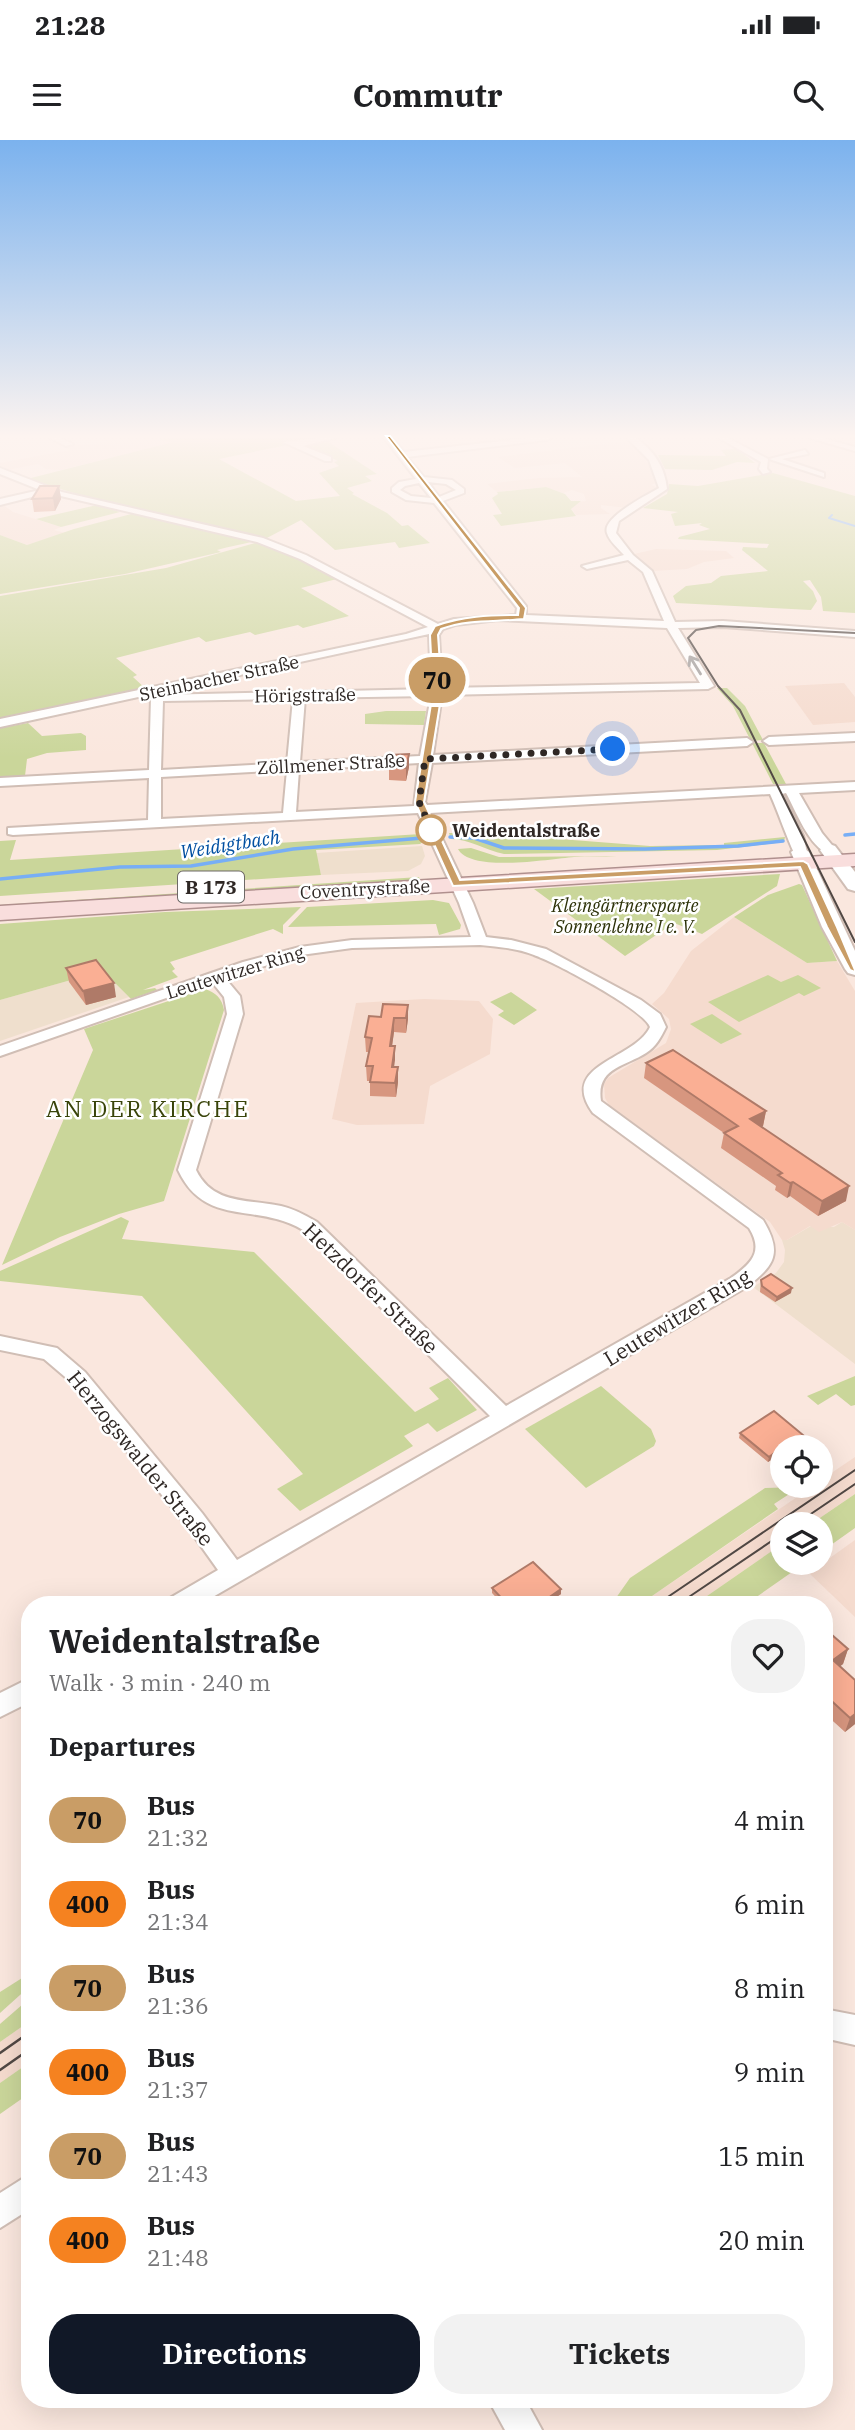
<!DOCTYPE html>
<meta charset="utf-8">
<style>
body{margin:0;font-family:"IBM Plex Serif",serif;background:#f2f2f2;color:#202124;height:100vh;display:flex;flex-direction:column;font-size:26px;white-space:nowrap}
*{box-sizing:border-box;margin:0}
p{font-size:23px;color:#757577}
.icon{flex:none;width:38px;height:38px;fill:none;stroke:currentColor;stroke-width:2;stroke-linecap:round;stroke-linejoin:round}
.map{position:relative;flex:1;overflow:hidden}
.panel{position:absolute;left:21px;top:1456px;width:812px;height:812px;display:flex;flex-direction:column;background:#fff;border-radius:28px;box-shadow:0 7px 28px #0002}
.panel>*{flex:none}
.badge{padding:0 14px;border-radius:23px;font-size:24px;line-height:46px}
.fabs{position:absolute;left:770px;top:1295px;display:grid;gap:14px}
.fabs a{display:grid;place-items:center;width:63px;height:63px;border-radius:50%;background:#fff;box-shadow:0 7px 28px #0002;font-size:35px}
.you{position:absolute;width:35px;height:35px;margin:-18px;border:5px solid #fff;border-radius:50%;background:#1a73e8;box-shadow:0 0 0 10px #1a73e833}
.map>.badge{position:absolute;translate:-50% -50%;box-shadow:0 0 0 4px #fff}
h2{padding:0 28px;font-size:26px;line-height:63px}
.round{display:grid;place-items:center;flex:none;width:74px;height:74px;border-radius:28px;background:#f2f2f2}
.summary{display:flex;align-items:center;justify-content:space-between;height:119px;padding:0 28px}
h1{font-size:33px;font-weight:700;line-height:52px}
.primary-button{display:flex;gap:14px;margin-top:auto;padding:14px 28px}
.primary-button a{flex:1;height:80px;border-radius:28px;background:#111827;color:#fff;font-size:28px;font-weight:700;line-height:80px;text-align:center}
.primary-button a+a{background:#f2f2f2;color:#202124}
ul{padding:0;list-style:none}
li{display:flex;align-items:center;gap:21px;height:84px;padding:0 28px}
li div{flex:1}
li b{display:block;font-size:26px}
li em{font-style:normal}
li .badge{min-width:77px;font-weight:700;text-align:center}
.status{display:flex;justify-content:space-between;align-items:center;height:49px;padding:0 35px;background:#fff;direction:ltr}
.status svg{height:19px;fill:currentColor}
header{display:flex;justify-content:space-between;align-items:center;height:91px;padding:0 28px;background:#fff;font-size:32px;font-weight:700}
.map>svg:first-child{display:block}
</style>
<div class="status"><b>21:28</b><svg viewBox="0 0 49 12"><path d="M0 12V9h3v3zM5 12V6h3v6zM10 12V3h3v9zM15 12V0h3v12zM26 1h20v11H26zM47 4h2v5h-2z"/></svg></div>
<header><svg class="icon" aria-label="menu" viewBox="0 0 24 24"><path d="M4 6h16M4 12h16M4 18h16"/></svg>Commutr<svg class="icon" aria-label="search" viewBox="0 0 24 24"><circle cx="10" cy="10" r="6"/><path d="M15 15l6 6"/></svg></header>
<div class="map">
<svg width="855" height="2290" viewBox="0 0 855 2290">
<rect width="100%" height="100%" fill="#fae7de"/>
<g fill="#efdfcd">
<path d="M422 706 425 716 421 724 408 731 321 735 316 713Z"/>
<path d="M103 831 129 857 0 901V860Z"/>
<path d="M842 1082 855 1090V1224L753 1147 776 1133 784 1122 785 1110 782 1100H787L811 1086 834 1087Z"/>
</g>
<g fill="#f5dbce">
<path d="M102 298H169L177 301 61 330 46 329 38 324 7 330 0 328V323L70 310 64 306 110 303Z"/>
<path d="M627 301 636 307 649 325 656 343 651 345 656 347 655 350 627 368 601 365V368L610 374 576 375 571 368 577 362 586 361 584 354 572 350 563 353 545 347 497 352 487 344 539 338 582 337 565 323 515 328 498 317Z"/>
<path d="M2 364 13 372 61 387 54 390 65 393 27 405 0 395V365Z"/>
<path d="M656 409 726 411 734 418 704 422 687 429 652 431 634 414Z"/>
<path d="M844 543 855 557V582L813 585 785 546Z"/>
<path d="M734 777 807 823 837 821 855 851V1090L842 1082 819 1092 810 1086 787 1100H782L770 1082 609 965 605 958 604 944 608 938 666 903 671 889 669 879 652 864 664 853 691 811Z"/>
<path d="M424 859 479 861 493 879 490 914 430 946 424 984 357 985 332 979 356 863Z"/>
<path d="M855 1317V1354L811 1384H782V1404L694 1465H639L813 1346H821V1340Z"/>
<path d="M855 1400V1477L809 1433Z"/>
<path d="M30 1881V1922L0 1943V1902Z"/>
</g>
<g fill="#cad69a">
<path d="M169 298H321L219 319 296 361 340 356 319 333 339 326 334 322 338 321 304 305 327 301 377 334 365 336 372 341 347 348 354 353 352 354 387 373 402 386 408 385 430 403 399 408 395 402 335 410 301 380 265 399 104 362 27 339 173 302 158 300Z"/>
<path d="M737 309 755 323 737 322 712 330 665 329 658 315 726 316 721 310Z"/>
<path d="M773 333 855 356V473L823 471 821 457 810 440 803 441 813 451 817 461 811 470 676 463 673 456 686 446 711 443 721 436 768 431 742 410 743 407 767 408 769 404 678 399 679 397 710 389 699 385 702 383 675 386 671 374 678 372 643 368 667 354 669 344 698 346Z"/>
<path d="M546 347 565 354 571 361H581L571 369 576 376 501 386 493 375 502 374 492 358 498 354 497 352Z"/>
<path d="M97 365 120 372 61 387 36 379Z"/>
<path d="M135 373 255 401C241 405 230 406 217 410L221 412 125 434 0 454V395L27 405 74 389Z"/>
<path d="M259 402 292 415 337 439 301 448 349 476 303 488 298 485 255 495 250 492 206 502 199 497 116 518 137 535 133 537 146 549 0 580V456L166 428Z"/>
<path d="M717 548H727L745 566 763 600 751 601 733 566Z"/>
<path d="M386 571H426L424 585 365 584V574Z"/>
<path d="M28 583 42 596 81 593 86 596V610L47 613 27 619 25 636 0 637V588Z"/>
<path d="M752 603H764L786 644H773Z"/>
<path d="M449 693H482L650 706 724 705V703L785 697 784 702 717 710 504 714C485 710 469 699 451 699Z"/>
<path d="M421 694 424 701 420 704 316 710 321 735 0 756V701L16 700 10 720Z"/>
<path d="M471 708 499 717 617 716C603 717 588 716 574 717 549 719 471 733 458 709Z"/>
<path d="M780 734 777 746 702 794 674 783 625 816 534 749Z"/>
<path d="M419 737 420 740 0 769V765Z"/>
<path d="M799 744 802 745 837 821 807 823 734 777 768 755Z"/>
<path d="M433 760 449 763 461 785 460 789 439 795 436 784 288 787 307 767Z"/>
<path d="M301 767 283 785V794L273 789 170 822 175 829 172 831 178 837 143 850 155 848 157 850 131 859 103 831 0 860V784L165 772Z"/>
<path d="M768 835 781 842 798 835 821 848 804 856 799 853 739 882 708 862Z"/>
<path d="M205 849C216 853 222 858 224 870L164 1061 119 1074 60 1097 2 1125 93 910 84 889Z"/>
<path d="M511 852 537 870 514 885 498 875 504 871 490 862Z"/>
<path d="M712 874 742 894 721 904 690 884Z"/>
<path d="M121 1077 129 1081 122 1099 254 1112 415 1272 439 1259 429 1248 448 1238 477 1270 437 1292 428 1283 404 1296 413 1306 300 1371 277 1349 303 1334 142 1156 0 1141V1131Z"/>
<path d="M855 1236V1265L851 1266 836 1254 818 1265 807 1256Z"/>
<path d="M601 1246 651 1289 656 1301 654 1306 586 1348 525 1289Z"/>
<path d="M800 1347 774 1364 778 1369 639 1465H611L630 1438 765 1348Z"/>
<path d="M855 1354V1388L821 1412V1384H811Z"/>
<path d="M782 1404V1423H805L745 1465H694Z"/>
<path d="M30 1833V1846L0 1873V1852Z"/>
<path d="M30 1858V1881L0 1902V1884Z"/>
<path d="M30 1922V1953L0 1974V1943Z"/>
</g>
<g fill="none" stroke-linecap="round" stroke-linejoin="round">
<path stroke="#77aef6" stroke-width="2" d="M832 375 829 378 855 386"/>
<g stroke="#77aef6" stroke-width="3.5">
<path d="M845 695 855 694"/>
<path d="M450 697 474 698 504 708 645 709 738 706 783 701"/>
<path d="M0 739 120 727 191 726 293 709 422 698"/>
</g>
<defs>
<g id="minor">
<path d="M50 298H60L73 304 66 306Z"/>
<path d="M320 298H335L303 306 331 317V321H325L283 302Z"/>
<path d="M384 298H392L404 312 529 298H551L547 300 407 317 424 337 452 340 464 349V353L443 361 526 466V475L664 481 643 432 628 420 587 429 582 426 624 415C619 409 609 401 607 393 601 378 647 355 659 348L649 320 627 298H636C653 310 665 327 667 349L619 381 616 393 633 415 652 431 675 482 723 481 855 491V497L723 487 678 488 714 546 708 549 442 555 433 615 747 598 753 602 747 606 432 623 425 662 427 665 855 642V650L799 653 822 693 836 710 829 714C809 707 796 671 786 653L782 654 803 696 807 712 805 715H795C786 696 779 674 770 654L430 673 473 763 486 797 511 800 546 809 641 860 660 874 666 887C661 897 656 907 646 913 624 927 596 928 601 961L763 1080C783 1113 775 1126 745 1148L199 1465H166L170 1458 218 1430 186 1385 71 1242 44 1219 0 1210V1196L57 1208 85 1232 202 1373 237 1420 490 1276 303 1090C256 1062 205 1088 178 1030L227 874 224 857 212 842 0 916V906L243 822 300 807 352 800 471 797 459 763 418 673 13 695 8 694V688L148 680 149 638 0 646V638L149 630 151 558 157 555 431 549 429 494 0 587V579L406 494 428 487 300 419 257 402 48 353 0 365V359L40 350 0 334V328L62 352 263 398 306 415 438 484 454 479 516 475 517 468 434 363 406 360 392 352V348L399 342 416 339ZM428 342 446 344 456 350 439 357ZM419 343 431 358 411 356 400 350 405 346ZM498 480 667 488 700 543 442 548 439 495 443 489 455 485ZM431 556 420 616 300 622 305 558ZM293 559 287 623 161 630 163 561ZM419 623 414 666 296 672 299 630ZM287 630 283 673 161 679V637ZM480 805C498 807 517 808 534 815 556 823 643 869 650 887 635 920 557 924 593 973L749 1088C764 1112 751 1124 731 1138L506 1266 317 1082C305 1075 294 1069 281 1066 248 1059 213 1065 196 1030L243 874 240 856 225 838 301 815 352 808Z"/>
<path d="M719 298H728L768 319 767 329 770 332 763 334 759 329 761 322Z"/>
<path d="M810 298H822L855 307V311Z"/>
<path d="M805 310 808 314 782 319 824 333V337L769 319Z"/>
<path d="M855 593V601L769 605 763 601 769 597Z"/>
<path d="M30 1538V1562L0 1577V1553Z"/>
<path d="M824 1869 855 1875V1905L824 1898Z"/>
<path d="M30 2034V2069L0 2088V2053Z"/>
<path d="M488 2259H525L542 2290H505Z"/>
</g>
<g id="secondary">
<path d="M829 704 835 706 855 732V751L848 749 820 710Z"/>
<path d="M800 706 809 712 855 811V835L848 833 845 829 822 787 791 712Z"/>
</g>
<path id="primary" d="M855 714V726L0 780V766Z"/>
</defs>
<use href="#minor" stroke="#d0beb5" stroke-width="4"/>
<use href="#secondary" stroke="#d0beb5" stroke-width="4"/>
<use href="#primary" stroke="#b0908e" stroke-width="3"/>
<use href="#minor" fill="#fff" fill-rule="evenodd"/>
<use href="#secondary" fill="#fff" fill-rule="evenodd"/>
<use href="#primary" fill="#f9dedd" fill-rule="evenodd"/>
<g stroke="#514844" stroke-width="2">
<path d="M855 493 719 486 696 490 688 498 718 546 740 570 855 802"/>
<path d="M796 1384 855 1344"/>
<path d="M656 1465 855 1330"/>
<path d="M677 1465 782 1394"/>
</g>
<g stroke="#514844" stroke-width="2.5">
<path d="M0 1913 30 1892"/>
<path d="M0 1930 30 1909"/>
</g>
</g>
<g fill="#d7967f">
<path d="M59 346 61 359 55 371 34 372 32 359Z"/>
<path d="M409 614V627L406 641 389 640V627Z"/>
<path d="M66 828 116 857 86 865 69 842Z"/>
<path d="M369 876 408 879 406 893 394 892 392 906H395L394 927 398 942 396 957 370 956V941H367L366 926 369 912H366L365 897Z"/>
<path d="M646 923 766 971 763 986 761 987 846 1061 818 1076 790 1056 787 1058 775 1050 776 1046 721 1008 724 993 644 938Z"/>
<path d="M761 1140 791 1153 775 1162 760 1152Z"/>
<path d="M740 1293 801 1300 791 1307H782V1313L768 1322 739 1298Z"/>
<path d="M492 1448 561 1454 545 1465H503L492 1453Z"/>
<path d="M824 1488 848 1509 843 1524 840 1526 855 1584 845 1592 824 1573Z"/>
</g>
<g fill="#af7a68">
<path d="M59 346 61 359 55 371 53 358Z"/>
<path d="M409 614V627L406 641V628Z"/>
<path d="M114 843 116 857 86 865 83 851Z"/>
<path d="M408 865V879L406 893V878Z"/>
<path d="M394 878V892L390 920V906Z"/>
<path d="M395 906V920L392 941V927Z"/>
<path d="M398 927V942L396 957 395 943Z"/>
<path d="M766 971 763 986 748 994 750 979Z"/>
<path d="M793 1042 790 1056 787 1058 790 1043Z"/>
<path d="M849 1046 846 1061 818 1076 822 1061Z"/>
<path d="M792 1148 791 1153 775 1162 777 1157Z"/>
<path d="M803 1295 801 1300 791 1307H784Z"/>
<path d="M782 1308V1313L768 1322 769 1317Z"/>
<path d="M561 1449V1454L545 1465H538Z"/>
<path d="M848 1509 843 1524 829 1535 833 1520Z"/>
<path d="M855 1574V1584L845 1592 850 1578Z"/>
</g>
<g fill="#faaf94" stroke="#af7a68" stroke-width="2">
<path d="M40 346H59L53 358 32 359Z"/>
<path d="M409 614 406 628 389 627 390 615Z"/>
<path d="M96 820 114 843 83 851 66 828Z"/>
<path d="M383 864 408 865 406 878H394L390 906H395L392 927H398L395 943 370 942 373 926H366L372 898 365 897 369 876 381 877Z"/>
<path d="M673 910 766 971 750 979 849 1046 822 1061 793 1042 790 1043 778 1035 782 1033 724 993 738 986 646 923Z"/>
<path d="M771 1134 792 1148 777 1157 762 1146 761 1140Z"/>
<path d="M774 1271 803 1295 782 1307 769 1317 740 1293Z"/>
<path d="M533 1422 561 1449 538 1465H508L492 1448Z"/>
<path d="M824 1488 848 1509 833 1520 855 1540V1574L850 1578 824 1554Z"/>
</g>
<defs><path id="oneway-shaft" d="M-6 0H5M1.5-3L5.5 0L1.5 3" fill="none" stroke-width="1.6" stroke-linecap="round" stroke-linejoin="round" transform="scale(1.75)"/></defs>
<use stroke="#a19e9d" href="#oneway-shaft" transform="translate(695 525) rotate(-122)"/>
<linearGradient id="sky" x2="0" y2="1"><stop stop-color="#7bb2ee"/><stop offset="0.48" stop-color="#fdf4f0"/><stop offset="1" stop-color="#fdf4f0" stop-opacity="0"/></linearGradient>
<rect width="855" height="618" fill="url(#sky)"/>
<path fill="#c99d66" stroke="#fff" stroke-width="2" d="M386 296H390L526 468 524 479C495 482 469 479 441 489L438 495 442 552 424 662 460 740 803 721 808 724 837 787 855 830V832L850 830 827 787 800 727 453 746 415 662 433 552 430 495 435 486C463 476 489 475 518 475L519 468Z"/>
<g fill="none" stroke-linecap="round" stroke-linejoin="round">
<path stroke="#2f2825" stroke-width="7" stroke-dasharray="0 12.6" d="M431 690 433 694 419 662 425 619 613 609"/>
</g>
<circle fill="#fff" stroke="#c99d66" stroke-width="3.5" cx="431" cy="690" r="14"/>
<g text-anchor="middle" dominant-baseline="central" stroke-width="5" stroke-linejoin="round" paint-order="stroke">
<g font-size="18" fill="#2f2825" stroke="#fff">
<text transform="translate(219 538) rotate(-12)">Steinbacher Straße</text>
<text transform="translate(305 555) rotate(-1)">Hörigstraße</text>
<text transform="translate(331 624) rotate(-3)">Zöllmener Straße</text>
<text transform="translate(365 749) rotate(-3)">Coventrystraße</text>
<text transform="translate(235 832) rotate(-17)">Leutewitzer Ring</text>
</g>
<g font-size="18" font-weight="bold" fill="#2f2825" stroke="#fff" text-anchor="start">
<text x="452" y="690">Weidentalstraße</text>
</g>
<g font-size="18" font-style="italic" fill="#2c3108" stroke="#fff">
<text x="625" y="765">Kleingärtnersparte<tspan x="625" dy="21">Sonnenlehne I e. V.</tspan></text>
</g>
<g font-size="19" font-style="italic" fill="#004fa1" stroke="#fff">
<text transform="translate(230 704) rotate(-9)">Weidigtbach</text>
</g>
<rect fill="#fff" stroke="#6d6866" stroke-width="2" x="178" y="731.5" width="66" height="31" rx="5"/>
<g font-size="19" font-weight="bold" fill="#2f2825">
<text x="211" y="747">B 173</text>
</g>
<g font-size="21" fill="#2f2825" stroke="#fff">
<text transform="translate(371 1148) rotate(44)">Hetzdorfer Straße</text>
<text transform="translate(677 1177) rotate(-31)">Leutewitzer Ring</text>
<text transform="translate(141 1318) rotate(51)">Herzogswalder Straße</text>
</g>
<g font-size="23" letter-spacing="2" fill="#39440a" stroke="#fff">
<text x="148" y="968">AN DER KIRCHE</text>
</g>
</g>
</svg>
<div class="fabs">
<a><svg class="icon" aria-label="locate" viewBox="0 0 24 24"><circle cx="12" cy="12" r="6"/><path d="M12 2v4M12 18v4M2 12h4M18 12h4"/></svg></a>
<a><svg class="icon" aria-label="layers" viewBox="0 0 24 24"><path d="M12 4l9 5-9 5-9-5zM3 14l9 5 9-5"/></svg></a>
</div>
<div class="you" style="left:613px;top:609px"></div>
<b class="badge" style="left:437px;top:540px;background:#c99d66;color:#111">70</b>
<section class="panel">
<div class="summary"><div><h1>Weidentalstraße</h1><p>Walk · 3 min · 240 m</p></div><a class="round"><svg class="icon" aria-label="heart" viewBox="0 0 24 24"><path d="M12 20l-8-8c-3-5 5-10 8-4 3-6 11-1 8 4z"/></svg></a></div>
<h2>Departures</h2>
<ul>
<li><span class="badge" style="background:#c99d66;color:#111">70</span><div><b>Bus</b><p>21:32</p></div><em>4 min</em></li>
<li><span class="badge" style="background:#f58220;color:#111">400</span><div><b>Bus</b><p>21:34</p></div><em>6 min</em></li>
<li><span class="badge" style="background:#c99d66;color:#111">70</span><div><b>Bus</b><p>21:36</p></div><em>8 min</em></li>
<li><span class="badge" style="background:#f58220;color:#111">400</span><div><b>Bus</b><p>21:37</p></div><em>9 min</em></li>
<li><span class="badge" style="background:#c99d66;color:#111">70</span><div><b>Bus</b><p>21:43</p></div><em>15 min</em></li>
<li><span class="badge" style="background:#f58220;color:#111">400</span><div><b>Bus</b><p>21:48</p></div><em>20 min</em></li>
</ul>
<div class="primary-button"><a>Directions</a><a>Tickets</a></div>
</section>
</div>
